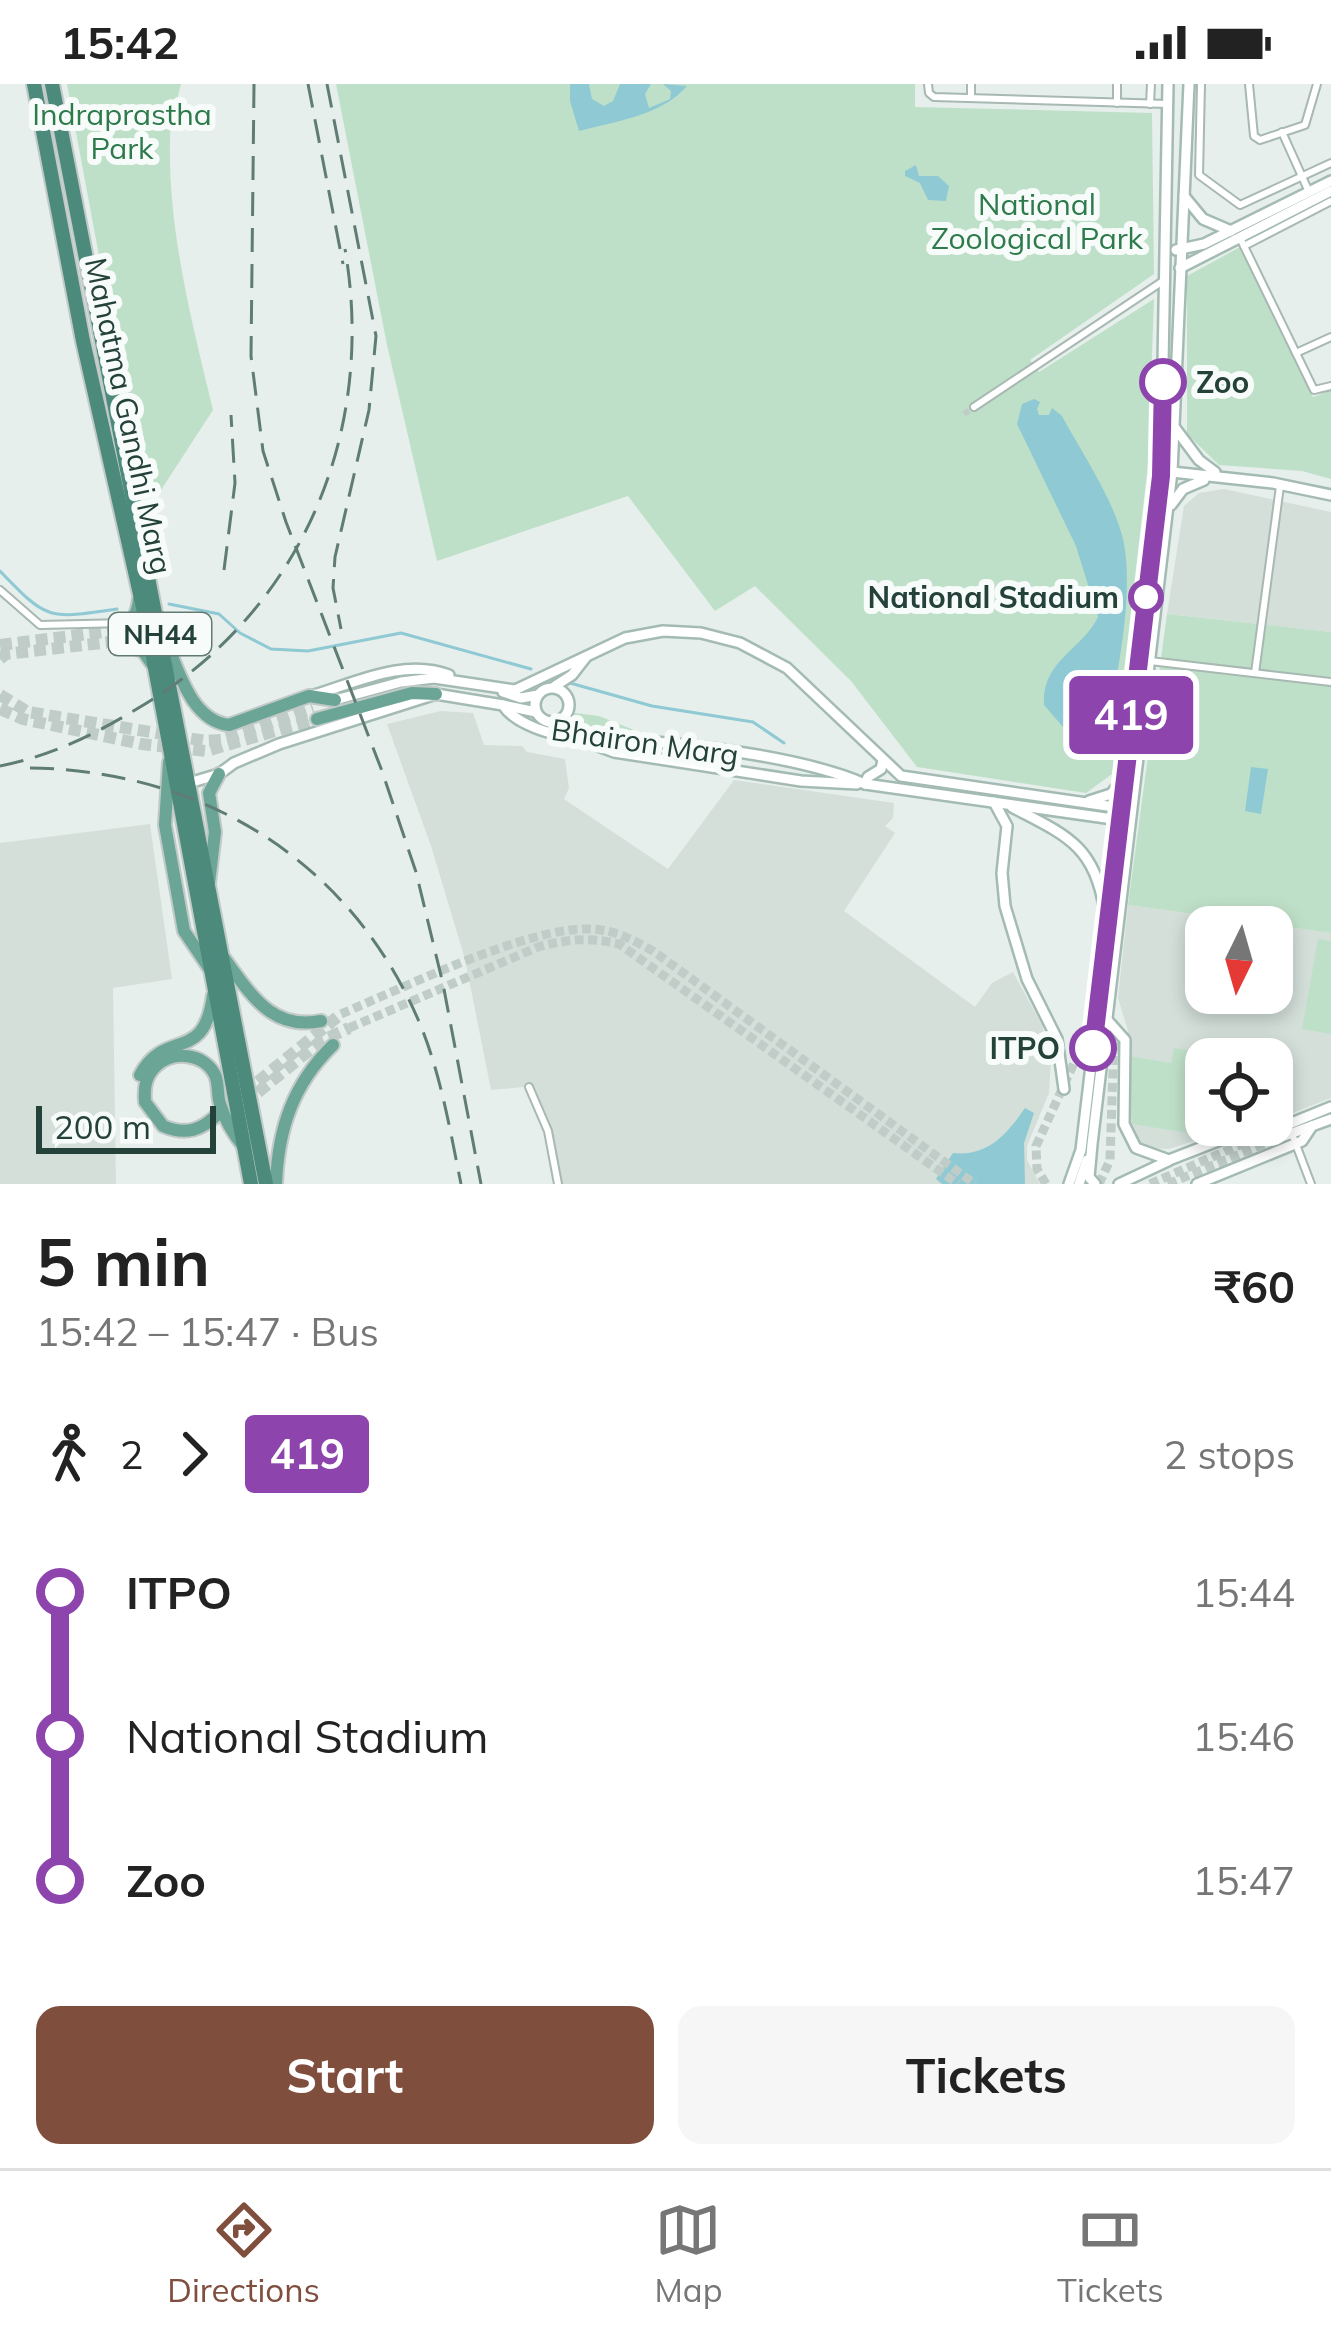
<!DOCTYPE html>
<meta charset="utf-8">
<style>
body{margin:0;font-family:Mulish,sans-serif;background:#f6f6f6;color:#222;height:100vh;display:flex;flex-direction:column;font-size:45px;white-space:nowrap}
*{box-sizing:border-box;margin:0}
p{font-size:39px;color:#767676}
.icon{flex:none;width:66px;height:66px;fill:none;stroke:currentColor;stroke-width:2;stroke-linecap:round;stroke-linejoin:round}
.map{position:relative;height:1100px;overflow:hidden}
.sheet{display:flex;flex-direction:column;background:#fff;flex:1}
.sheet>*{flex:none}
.badge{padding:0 24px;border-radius:9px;font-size:42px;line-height:78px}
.needle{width:78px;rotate:185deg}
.tools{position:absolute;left:1185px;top:822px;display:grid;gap:24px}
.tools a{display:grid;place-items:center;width:108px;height:108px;border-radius:24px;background:#fff;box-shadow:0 6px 18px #0003;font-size:60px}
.scale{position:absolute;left:36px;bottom:30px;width:180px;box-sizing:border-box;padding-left:12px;border:6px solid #24423a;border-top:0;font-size:33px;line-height:42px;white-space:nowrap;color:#24423a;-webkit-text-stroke:9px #f7fbf9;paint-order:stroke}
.map>.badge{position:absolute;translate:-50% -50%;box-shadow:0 0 0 6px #fff}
.legs{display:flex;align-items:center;gap:18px;height:132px;padding:0 36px;font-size:39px}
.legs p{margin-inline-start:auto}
.headline{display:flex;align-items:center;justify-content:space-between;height:204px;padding:0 36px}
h1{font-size:66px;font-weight:700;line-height:90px}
.cta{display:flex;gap:24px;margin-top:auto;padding:24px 36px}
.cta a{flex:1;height:138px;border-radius:24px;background:#804e3d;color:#fff;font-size:48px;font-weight:700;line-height:138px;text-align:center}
.cta a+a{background:#f6f6f6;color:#222}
ul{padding:0 36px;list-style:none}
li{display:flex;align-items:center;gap:42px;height:144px;font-size:45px}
li i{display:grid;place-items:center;width:18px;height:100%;margin:0 15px;background:currentColor}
li i::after{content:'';width:30px;height:30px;margin:-15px;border:9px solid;border-radius:50%;background:#fff}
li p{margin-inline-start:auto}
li:first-child i{background:linear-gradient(#0000 50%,currentColor 0)}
li:last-child i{background:linear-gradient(currentColor 50%,#0000 0)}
.status{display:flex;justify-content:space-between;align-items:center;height:84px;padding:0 60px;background:#fff;direction:ltr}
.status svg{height:33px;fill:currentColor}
.tabs{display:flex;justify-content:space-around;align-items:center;height:168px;border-top:3px solid #e0e0e0;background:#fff;font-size:33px;color:#767676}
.tabs a{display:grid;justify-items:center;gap:6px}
.tabs .current{color:#804e3d}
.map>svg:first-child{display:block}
</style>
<div class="status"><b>15:42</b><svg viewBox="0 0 49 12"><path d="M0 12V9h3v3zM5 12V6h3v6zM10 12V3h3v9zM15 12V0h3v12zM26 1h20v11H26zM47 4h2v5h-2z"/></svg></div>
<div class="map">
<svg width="1331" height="1100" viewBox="0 0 1331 1100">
<rect width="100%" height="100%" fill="#e6efeb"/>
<g fill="#d4dfda" fill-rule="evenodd">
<path d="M1224 405 1331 428V548L1167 530 1184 422 1199 409Z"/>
<path d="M441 627 473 629 484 661 522 662 527 668 565 675 569 704 564 715 668 785 734 696 894 719 893 734 885 742 895 749 844 827 975 923 992 899 1013 888 1042 941 1051 974 1049 1009 1027 1062V1076L1040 1100H562L552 1050 533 1002 491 1006 465 875 431 762 387 640Z"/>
<path d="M150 740 172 895 113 904 116 1100H0V759Z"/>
<path d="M1128 821 1331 849V1014L1290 1030 1272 1031V975H1206V1041H1242L1169 1065 1148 1064 1136 1056 1129 1044 1128 947 1118 914ZM1206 843H1272V909H1206Z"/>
</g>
<g fill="#bfe0c8">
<path d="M67 0H181C177 18 170 37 170 56 168 148 192 238 213 326L159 409 144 413Z"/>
<path d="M336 0H915V23L1152 29 1154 190 1030 276 1039 288 1154 215 1148 381 1112 690 1086 709 917 683 851 597 755 502 715 527 628 412 437 477 387 261Z"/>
<path d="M1240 163 1313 313 1331 306V395L1302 387 1219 381 1187 350V192Z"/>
<path d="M1167 530 1331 548V849L1128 821Z"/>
<path d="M575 629 599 632 644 650 600 648 576 644 565 638Z"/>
<path d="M1318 855 1331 857V950L1302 945Z"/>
<path d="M1174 964 1210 970 1206 975 1201 1016 1206 1018V1041H1210L1202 1051 1132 1040 1129 972 1171 979Z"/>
</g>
<g fill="#8ec9d4">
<path d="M570 0H589L592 15 604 22 613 17 620 0H651L645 10 649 24 670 15 671 7 663 0 687 2C661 32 616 37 579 47L570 17Z"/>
<path d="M916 81 919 92H938L949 102 946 117 928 116 920 99 905 92V87Z"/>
<path d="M1034 315 1040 318 1037 325 1039 331H1049L1052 324 1062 332C1082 369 1120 425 1125 466 1133 526 1114 601 1105 661L1097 664 1070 651 1044 621C1041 577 1083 565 1098 533L1076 462 1017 340 1022 320Z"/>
<path d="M1251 683 1268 685 1261 730 1245 727Z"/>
<path d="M1025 1024 1034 1029 1024 1059 1025 1100H942L936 1095 953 1069C988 1073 1007 1050 1025 1024Z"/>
</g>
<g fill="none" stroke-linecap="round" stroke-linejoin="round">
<g stroke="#8ec9d4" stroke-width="3">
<path d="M0 487C48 537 48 535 117 525"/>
<path d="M169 520 219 530 240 549 271 565 308 567 401 549 531 585"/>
<path d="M570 599 652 622 753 638 784 659"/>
</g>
<path stroke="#bfccc8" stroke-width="6" stroke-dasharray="6 3" stroke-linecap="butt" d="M964 330 974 323"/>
<g stroke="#bfccc8" stroke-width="9" stroke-dasharray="9 4.5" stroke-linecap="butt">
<path d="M341 930C403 904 529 842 591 845 615 846 633 856 653 867L975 1100"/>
<path d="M349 944 538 863C567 855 589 853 619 860L958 1100"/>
<path d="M1046 1100 1037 1085 1036 1062 1081 964"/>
<path d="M1099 1100 1110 1076 1114 954"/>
<path d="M1150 1100 1272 1047"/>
<path d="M1168 1100 1276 1055"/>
</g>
<g stroke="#bfccc8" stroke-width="12" stroke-dasharray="12 6" stroke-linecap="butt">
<path d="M0 561 119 546"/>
<path d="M0 575 6 570 119 557"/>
<path d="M0 611 28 628 206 657 221 656 313 624"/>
<path d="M0 625 23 635 141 660 206 667 317 635"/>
<path d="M244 1009 341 930"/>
<path d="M230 1031 321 957 349 944"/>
</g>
<defs>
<g id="minor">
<path d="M928 0 929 9 934 13 1168 20"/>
<path d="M1201 0 1199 91 1240 121 1331 79"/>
<path d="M1249 0 1254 52 1260 56 1305 41 1317 0"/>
<path d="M971 14V0"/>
<path d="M1117 19V0"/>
<path d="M1150 20 1151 0"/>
<path d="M1282 48 1309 108"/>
<path d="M1240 154 1314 306 1331 302"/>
<path d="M1244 162 1331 117"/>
<path d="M1296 269 1331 253"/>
<path d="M974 323 1163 197"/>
<path d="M0 506 40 541 126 539"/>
<path d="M1150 577 1331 598"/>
<path d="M1255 589 1280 402"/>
<path d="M529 1003 548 1047 558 1100"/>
<path d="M1292 1050 1311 1100"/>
</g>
<g id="secondary">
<path d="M1184 112 1203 135 1231 147"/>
<path d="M1176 166 1204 160 1331 97"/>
<path d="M1180 184 1331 107"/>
<path d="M1175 344 1199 376 1215 388"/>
<path d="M1172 388 1273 399 1331 411"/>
<path d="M1171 421 1183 405 1204 396"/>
<path d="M555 602 572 591 586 573"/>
<circle cx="552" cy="621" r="17"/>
<path d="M503 608 521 614 538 611"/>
<path d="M314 611C357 598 405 574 449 591"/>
<path d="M335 616 401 598 434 594 515 606 625 554 663 547 701 549 740 559 787 584 901 692 1121 724"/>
<path d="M503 621 536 628"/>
<path d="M590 659 614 668 801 697 857 700"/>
<path d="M189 699 219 690 234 679 279 660 436 610 503 621C513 637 540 647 559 651 587 658 616 656 644 657 707 662 808 675 865 700L1120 736"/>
<path d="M865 700 868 693 881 685 883 676"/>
<path d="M1089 717 1111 710 1120 699"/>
<path d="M994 718 1007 742 1002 789 1005 822 1027 895 1057 955 1064 1005"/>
<path d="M1012 723C1063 750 1094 760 1104 823"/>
<path d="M1108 937 1125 956 1124 1040 1136 1064 1169 1076 1259 1041"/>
<path d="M1081 964 1093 936"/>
<path d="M1272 1047 1331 1023"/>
<path d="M1276 1055 1331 1035"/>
<path d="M1069 1100 1081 1066 1161 392 1168 0"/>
<path d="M1079 1100 1087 1076"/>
<path d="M1095 1100 1089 1093 1092 1060 1172 388 1189 0"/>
<path d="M1119 1100 1168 1077"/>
<path d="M1197 1100 1302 1057 1312 1042"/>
</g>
<g id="primary">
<path d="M119 546C133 538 137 531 139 515"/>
<path d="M161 546C177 579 188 636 229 641L309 612 335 616"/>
<path d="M119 557 143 567 152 580"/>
<path d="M317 635 412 609 436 610"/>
<path d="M169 678 165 741 184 847 211 887"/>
<path d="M209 799 215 748 209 709 219 690"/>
<path d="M224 874C250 909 271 947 321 937"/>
<path d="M140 991C166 943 204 981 213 911"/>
<path d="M219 1029C202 1046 186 1052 163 1042L145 1018C144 1005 145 992 156 982 173 966 204 969 215 991 219 1000 217 1011 220 1020 225 1036 233 1050 244 1063"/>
<path d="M276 1100C278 1045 293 1000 333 961"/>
</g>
<g id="trunk">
<path d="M34 0 83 257 147 541 251 1100"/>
<path d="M52 0 266 1100"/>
</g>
</defs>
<use href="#minor" stroke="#a8b8b2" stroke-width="10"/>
<use href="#secondary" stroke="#a4bbb3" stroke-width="14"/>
<use href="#primary" stroke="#c2cac8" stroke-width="16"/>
<use href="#trunk" stroke="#c2cac8" stroke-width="18"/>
<use href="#minor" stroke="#fff" stroke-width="6"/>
<use href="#secondary" stroke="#fff" stroke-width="9"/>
<use href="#primary" stroke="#6aa596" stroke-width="12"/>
<use href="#trunk" stroke="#4c8a7c" stroke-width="14"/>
<g stroke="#5f7d75" stroke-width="3" stroke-dasharray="24 12" stroke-linecap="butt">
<path d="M254 0 251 272 263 367 286 438 382 687 416 788 443 900 481 1100"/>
<path d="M308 0 343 180"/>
<path d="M327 0 376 252 369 326 335 473 333 504 341 545"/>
<path d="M224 486 235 399 231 331"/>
<path d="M0 682C50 672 92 652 135 626 300 531 377 351 345 165"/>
<path d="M30 684C203 686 352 778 420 940 441 991 450 1046 461 1100"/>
</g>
</g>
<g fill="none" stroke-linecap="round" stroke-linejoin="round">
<defs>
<path id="line-1" d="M1093 964 1161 392 1163 298"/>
</defs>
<use href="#line-1" stroke="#fff" stroke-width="27"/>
<use href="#line-1" stroke="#8e44ad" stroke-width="18"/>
</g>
<g fill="#fff" stroke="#8e44ad" stroke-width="6">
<circle cx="1163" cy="298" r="21"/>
<circle cx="1146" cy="513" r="15"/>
<circle cx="1093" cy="964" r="21"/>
</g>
<g text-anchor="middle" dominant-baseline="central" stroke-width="12" stroke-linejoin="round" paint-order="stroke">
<rect fill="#f7fbf9" stroke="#637a73" stroke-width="3" x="109" y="529" width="102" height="42" rx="9"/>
<g font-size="27" font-weight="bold" fill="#24423a">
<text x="160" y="550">NH44</text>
</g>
<g font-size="30" fill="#2d7a4b" stroke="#f7fbf9">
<text x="122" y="30">Indraprastha<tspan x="122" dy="34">Park</tspan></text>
<text x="1037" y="120">National<tspan x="1037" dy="34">Zoological Park</tspan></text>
</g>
<g font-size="30" font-weight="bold" fill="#24423a" stroke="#f7fbf9" text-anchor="end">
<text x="1196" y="298" text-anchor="start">Zoo</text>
<text x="1119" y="513">National Stadium</text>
<text x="1060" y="964">ITPO</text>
</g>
<g font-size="30" fill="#24423a" stroke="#f7fbf9">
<text transform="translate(129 332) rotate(78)">Mahatma Gandhi Marg</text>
<text transform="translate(645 658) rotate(8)">Bhairon Marg</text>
</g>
</g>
</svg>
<div class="tools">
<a><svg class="needle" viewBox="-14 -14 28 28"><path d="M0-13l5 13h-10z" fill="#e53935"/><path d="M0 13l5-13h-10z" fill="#767676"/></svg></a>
<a><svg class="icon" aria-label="locate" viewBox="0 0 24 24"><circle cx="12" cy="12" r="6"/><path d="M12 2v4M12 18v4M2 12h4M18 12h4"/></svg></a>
</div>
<div class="scale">200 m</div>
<b class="badge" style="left:1131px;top:631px;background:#8e44ad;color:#fff">419</b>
</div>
<section class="sheet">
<div class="headline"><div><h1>5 min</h1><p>15:42 – 15:47 · Bus</p></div><b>₹60</b></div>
<div class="legs"><svg class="icon" aria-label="walk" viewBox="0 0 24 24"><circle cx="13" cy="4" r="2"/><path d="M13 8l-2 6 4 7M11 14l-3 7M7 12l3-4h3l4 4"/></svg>2<svg class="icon" aria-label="forward" viewBox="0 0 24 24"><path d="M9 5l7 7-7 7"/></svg><b class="badge" style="background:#8e44ad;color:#fff">419</b><p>2 stops</p></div>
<ul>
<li><i style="color:#8e44ad"></i><b>ITPO</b><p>15:44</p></li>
<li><i style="color:#8e44ad"></i><span>National Stadium</span><p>15:46</p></li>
<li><i style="color:#8e44ad"></i><b>Zoo</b><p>15:47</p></li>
</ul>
<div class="cta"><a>Start</a><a>Tickets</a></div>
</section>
<nav class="tabs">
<a class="current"><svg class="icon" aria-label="directions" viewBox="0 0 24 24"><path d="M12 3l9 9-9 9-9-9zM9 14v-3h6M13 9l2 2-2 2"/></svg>Directions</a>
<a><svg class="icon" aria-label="map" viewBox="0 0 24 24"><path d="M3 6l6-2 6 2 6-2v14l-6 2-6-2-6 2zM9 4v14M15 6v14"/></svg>Map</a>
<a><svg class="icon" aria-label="tickets" viewBox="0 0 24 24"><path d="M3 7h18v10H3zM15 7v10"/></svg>Tickets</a>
</nav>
